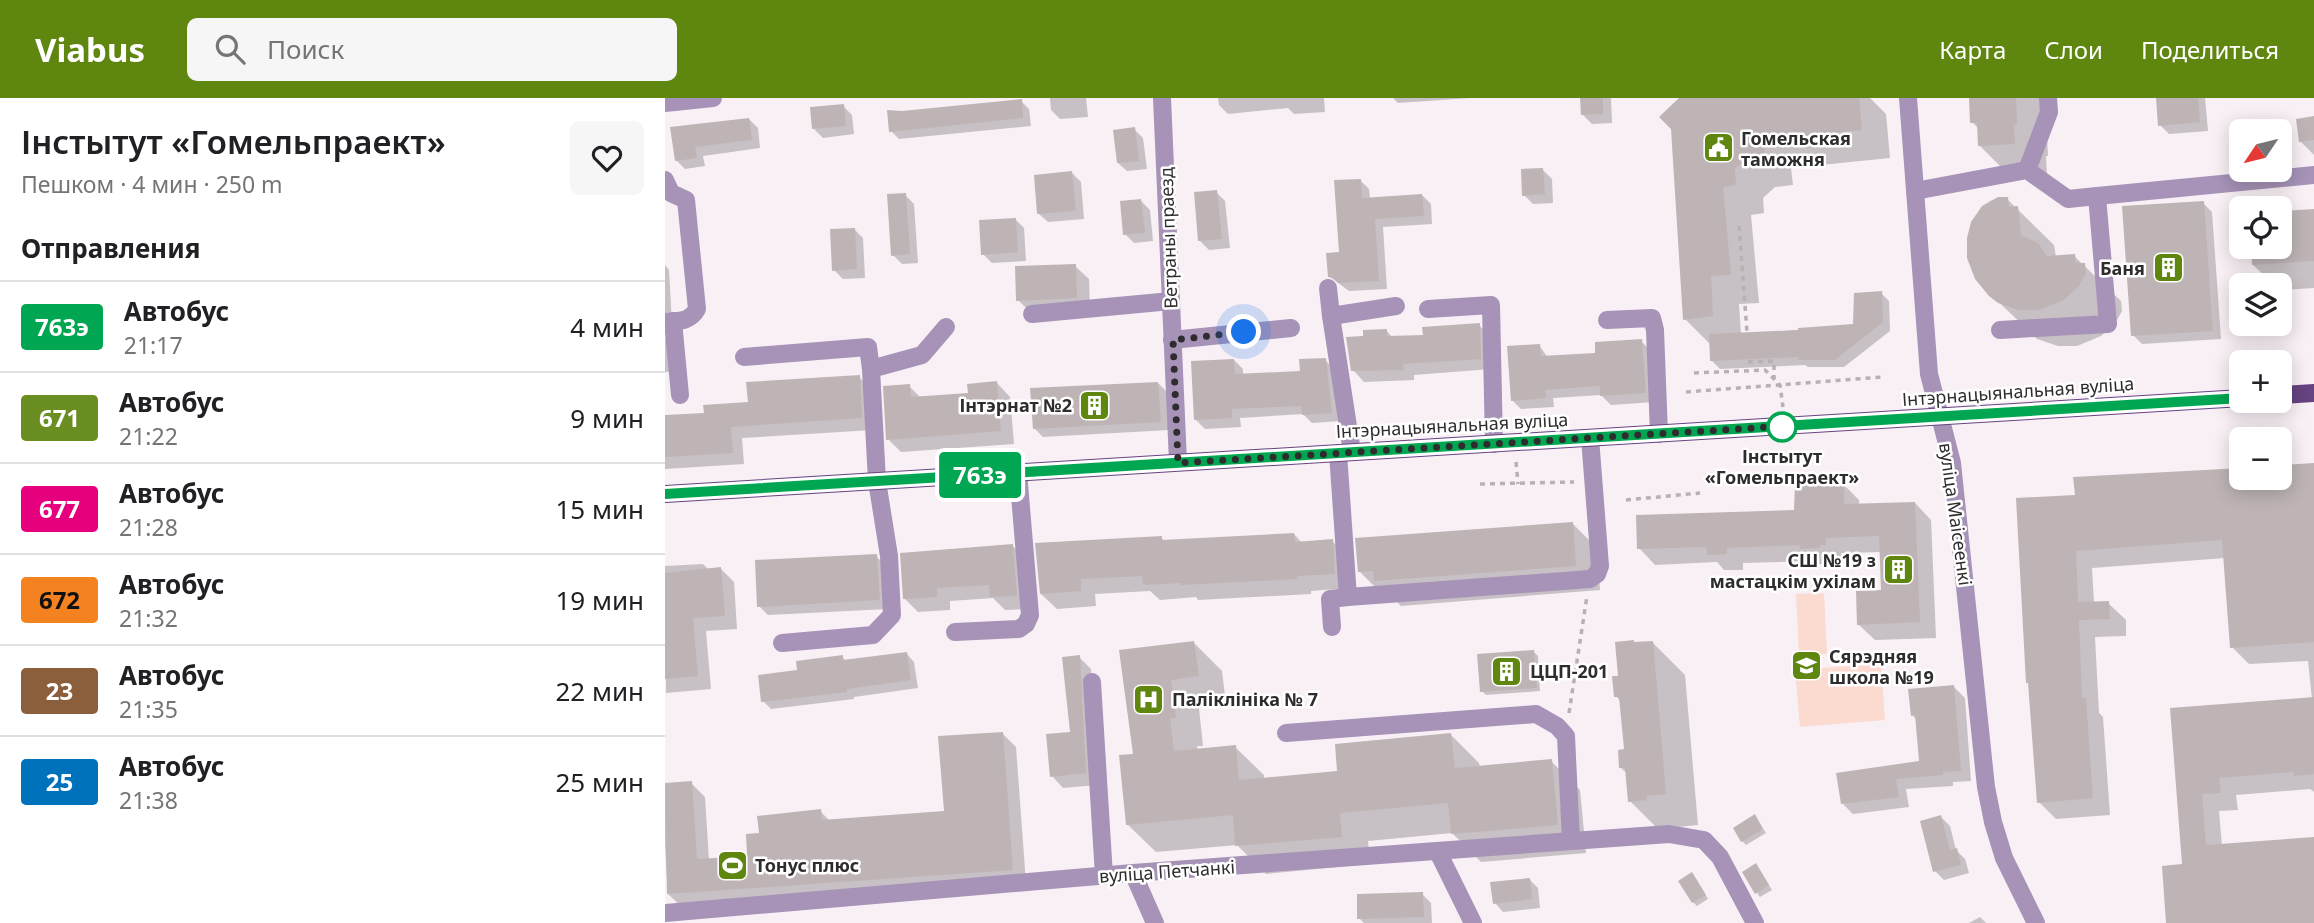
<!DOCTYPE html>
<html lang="ru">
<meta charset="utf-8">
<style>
body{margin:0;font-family:"Noto Sans",sans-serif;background:#f6f6f6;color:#202124;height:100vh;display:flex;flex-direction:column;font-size:26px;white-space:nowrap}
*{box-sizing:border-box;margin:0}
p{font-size:23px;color:#757577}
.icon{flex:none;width:38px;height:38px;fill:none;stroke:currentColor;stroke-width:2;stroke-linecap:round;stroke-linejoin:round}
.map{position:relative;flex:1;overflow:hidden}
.details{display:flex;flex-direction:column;background:#fff;width:665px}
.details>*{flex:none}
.badge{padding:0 14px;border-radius:5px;font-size:24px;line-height:46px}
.needle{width:46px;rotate:235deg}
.tools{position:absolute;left:1564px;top:21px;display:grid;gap:14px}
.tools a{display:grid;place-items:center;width:63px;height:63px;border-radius:10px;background:#fff;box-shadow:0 4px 18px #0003;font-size:35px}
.you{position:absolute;width:35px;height:35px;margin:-18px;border:5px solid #fff;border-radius:50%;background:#1a73e8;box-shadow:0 0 0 10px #1a73e833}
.map>.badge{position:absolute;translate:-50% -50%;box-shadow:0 0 0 4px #fff}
h2{padding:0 21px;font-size:26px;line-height:63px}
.round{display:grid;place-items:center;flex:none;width:74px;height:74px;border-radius:10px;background:#f6f6f6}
.head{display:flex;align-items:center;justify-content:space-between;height:119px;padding:0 21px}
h1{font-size:33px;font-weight:600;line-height:52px}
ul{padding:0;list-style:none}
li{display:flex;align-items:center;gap:21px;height:91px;padding:0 21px;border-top:2px solid #e0e0e0}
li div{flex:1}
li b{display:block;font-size:26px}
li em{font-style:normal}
li .badge{min-width:77px;font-weight:700;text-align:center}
header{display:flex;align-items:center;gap:42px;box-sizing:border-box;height:98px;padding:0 35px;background:#5f860e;color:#fff}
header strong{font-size:33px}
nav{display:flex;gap:38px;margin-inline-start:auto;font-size:24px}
.search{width:490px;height:63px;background:#f6f6f6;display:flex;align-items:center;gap:18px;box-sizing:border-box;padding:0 24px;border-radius:10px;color:#757577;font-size:26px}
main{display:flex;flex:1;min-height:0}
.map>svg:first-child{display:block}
</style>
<header>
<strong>Viabus</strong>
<div class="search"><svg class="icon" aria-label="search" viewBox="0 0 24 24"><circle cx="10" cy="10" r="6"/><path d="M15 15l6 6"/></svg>Поиск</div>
<nav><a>Карта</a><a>Слои</a><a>Поделиться</a></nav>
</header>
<main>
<section class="details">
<div class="head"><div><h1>Інстытут «Гомельпраект»</h1><p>Пешком · 4 мин · 250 m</p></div><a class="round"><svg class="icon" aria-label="heart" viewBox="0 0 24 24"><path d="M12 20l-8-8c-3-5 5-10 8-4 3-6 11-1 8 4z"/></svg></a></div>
<h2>Отправления</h2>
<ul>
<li><span class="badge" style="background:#00a651;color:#fff">763э</span><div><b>Автобус</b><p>21:17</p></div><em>4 мин</em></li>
<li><span class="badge" style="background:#6b8e23;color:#fff">671</span><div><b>Автобус</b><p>21:22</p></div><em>9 мин</em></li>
<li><span class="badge" style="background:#e6007e;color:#fff">677</span><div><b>Автобус</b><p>21:28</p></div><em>15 мин</em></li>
<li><span class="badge" style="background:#f58220;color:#111">672</span><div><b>Автобус</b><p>21:32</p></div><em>19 мин</em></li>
<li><span class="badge" style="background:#8b5e3c;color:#fff">23</span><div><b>Автобус</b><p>21:35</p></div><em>22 мин</em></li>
<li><span class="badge" style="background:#0072bc;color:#fff">25</span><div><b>Автобус</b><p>21:38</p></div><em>25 мин</em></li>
</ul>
</section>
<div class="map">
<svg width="1649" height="825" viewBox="0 0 1649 825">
<rect width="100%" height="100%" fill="#f9f0f6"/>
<g fill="#fbdad0">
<path d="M1159 495 1162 556 1134 557 1131 496Z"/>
<path d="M1216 566 1220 622 1135 629 1130 572Z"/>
</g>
<g fill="#0003">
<path d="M385 0H421L423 19 395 21 386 12Z"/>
<path d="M553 0H659L660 14 629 16 623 10 563 16 554 7Z"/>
<path d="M728 0H806L733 5Z"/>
<path d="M917 0H946L947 25 927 26 918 17Z"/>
<path d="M1016 0H1205L1221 16 1225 60 1126 70 1128 87 1110 89 1098 100 1099 115 1086 117 1094 205 1074 206 1076 236 1190 228 1216 195 1224 203 1225 233 1179 269H1143L1140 267 1055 271 1047 263 1046 247 1020 221Z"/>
<path d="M1306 0H1376L1381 15 1383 58H1381L1382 78 1347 80 1314 47V31L1307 24Z"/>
<path d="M1493 0H1540L1543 33 1504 36 1495 27Z"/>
<path d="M356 3 364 11 366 28 234 41 226 33 237 14Z"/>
<path d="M178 8 187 17 189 36 158 40 149 31Z"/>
<path d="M1649 20V57L1635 43Z"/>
<path d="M84 21 93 30 95 50 38 58 40 68 20 71 11 62 7 31Z"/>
<path d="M469 31 478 40 482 71 462 73 453 65Z"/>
<path d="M878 72 887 81 888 105 868 106 859 97Z"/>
<path d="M407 75 416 84 419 121 383 124 374 116Z"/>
<path d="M695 82 704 91 705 101 757 97 766 106 767 126 718 129 722 191 684 193 664 178 676 156Z"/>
<path d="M551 94 560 103 565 150 544 152 535 143Z"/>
<path d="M240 97 249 106 253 165 237 166 228 157Z"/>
<path d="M1333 101H1342L1389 147 1391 159 1409 158 1456 203 1457 213 1451 224 1436 238 1412 248H1393L1372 241 1318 189 1313 117 1325 103Z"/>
<path d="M476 103 485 112 488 143 469 145 460 136Z"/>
<path d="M1538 105 1547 114 1556 241 1477 246 1468 237Z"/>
<path d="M1649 113V190L1615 192V187H1609L1588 167 1587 149H1615Z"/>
<path d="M350 121 359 130 361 163 327 165 318 156Z"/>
<path d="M189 131 198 140 200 180 178 181 169 172Z"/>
<path d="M0 167 4 172 7 226 2 230 0 238Z"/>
<path d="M410 168 424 181 425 213 367 216 353 202Z"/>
<path d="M814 227 825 239 826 271 749 277V282L699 284 688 272 700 240 721 232 728 240 759 239Z"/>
<path d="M0 239 1 242 11 273 0 274Z"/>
<path d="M976 243 985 252 989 304 946 307 936 297 888 300 889 309 856 311 847 302 874 247 883 260 932 256Z"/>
<path d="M569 262 578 271V278L637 274 660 262 669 271 675 323 647 325 638 316 575 320 576 329 540 331 531 322Z"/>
<path d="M194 279 206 291 208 332 77 340 79 366 0 371V319L40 316Z"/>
<path d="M332 285 345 299 349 346 236 354 223 341 244 288 256 300 305 296Z"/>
<path d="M493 285 502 294 504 332 378 339 369 330Z"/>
<path d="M1649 367V694L1645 691 1571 697 1573 712 1554 713 1557 748 1649 825H1503L1519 768 1507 612 1647 601 1643 563 1584 566 1567 549 1560 460 1427 470 1429 505H1443L1461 522V538L1430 539 1434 615 1438 619 1445 717 1391 721 1374 704 1412 399 1577 380H1615Z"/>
<path d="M1178 386 1194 402V407L1250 405 1266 422 1271 540 1210 542 1193 526 1218 494 1217 454 1176 455 1177 463H1170V466H1153L1149 463 1078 465V472H1059L1052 464 990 467 974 450 1131 413Z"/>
<path d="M907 425 932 450 935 492 736 508 726 498H719L694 473Z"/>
<path d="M629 436 637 445 667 443 682 458 684 490 646 493V496L533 502 531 499 495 502 485 493 430 496 431 508 392 511 376 496 496 440 500 443Z"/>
<path d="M347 447 360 461 365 511 340 512 328 500 285 503V512L253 514 239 500Z"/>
<path d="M211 458 220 467 223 511 103 517 94 508Z"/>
<path d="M38 466 43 471 55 470 69 484 72 531 41 533 46 591 1 595 0 468Z"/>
<path d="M529 545 557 573 561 606 534 610 538 648H532L533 652 570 649 599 677V681L674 675 786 637 814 665 815 670 886 663 915 692 921 755 816 764 787 735 703 743 705 766 601 776 572 747 491 754 462 726 470 658 456 554Z"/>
<path d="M988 545 1020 577 1033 727 1013 729 997 735 965 703 963 676 956 670 960 653 956 604 951 598 955 580Z"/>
<path d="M869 554 873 558 875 593 821 597 817 593Z"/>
<path d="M241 555 249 564 253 590 189 599V601L106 611 98 603 134 574 177 559 181 563Z"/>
<path d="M414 559 426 571 432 687 398 690 387 678 407 635Z"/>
<path d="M1289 589 1300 600 1306 683 1288 684V688L1241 691 1244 709 1188 716 1178 706 1256 665 1252 622 1247 617Z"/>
<path d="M337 635 351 649 361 785 17 809 3 796 0 747V687L26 685 40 699 44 762 84 759 96 737 155 713 165 723 281 715Z"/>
<path d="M1090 718 1101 735 1081 747 1077 743Z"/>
<path d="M1276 719 1285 728 1291 752 1300 761 1304 775 1279 782 1270 773Z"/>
<path d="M1094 771 1107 792 1095 799 1092 795Z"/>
<path d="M864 781 873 790 875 810 838 814 830 805Z"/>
<path d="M1031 781 1043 801 1032 808 1028 804Z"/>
<path d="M757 796 766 805 767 825H699L694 820Z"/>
<path d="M1315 819 1321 825H1304Z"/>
</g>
<g fill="#beb4b5">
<path d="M915 0H938V16L916 17Z"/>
<path d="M1014 0H1194L1197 32 1099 42 1100 58 1081 61 1070 71 1071 87 1058 89 1066 177 1046 178 1048 218 1018 222 1006 31 994 19Z"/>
<path d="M1304 0H1351L1352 26 1349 27 1350 46 1313 48 1312 25H1305Z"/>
<path d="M1491 0H1533L1535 24 1493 28Z"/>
<path d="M357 1 358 20 224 34 222 12 237 13Z"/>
<path d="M179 6 181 28 147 31 145 9Z"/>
<path d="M1649 18V42L1634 44 1631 21Z"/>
<path d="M84 20 87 42 30 49 32 60 10 63 5 29Z"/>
<path d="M470 29 474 63 452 65 448 32Z"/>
<path d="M878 70 880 96 857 98 856 71Z"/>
<path d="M407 73 411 113 372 116 369 77Z"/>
<path d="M696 81 697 100 757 96 759 118 710 121 714 183 673 185 668 180 663 179 661 155 674 154 669 82Z"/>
<path d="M552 92 557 141 533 143 529 94Z"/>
<path d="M241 95 245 156 226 158 222 96Z"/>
<path d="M1333 99H1343L1344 109 1353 108 1356 137 1373 145 1382 158 1410 156 1411 165H1420L1421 175 1414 188 1399 202 1374 212H1354L1333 205 1324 198 1310 181 1302 160V140L1306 124 1317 108Z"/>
<path d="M476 101 480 135 458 137 455 103Z"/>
<path d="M1539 103 1548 233 1466 238 1457 108Z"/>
<path d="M1649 111V163L1587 167 1586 149H1615V113Z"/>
<path d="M351 120 353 154 316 157 314 122Z"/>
<path d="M190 130 192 171 167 173 165 131Z"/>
<path d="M411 166 412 200 351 203 350 168Z"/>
<path d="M1217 193 1218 224 1170 262H1133V259L1045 263 1044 236 1133 232V230L1188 226 1189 195Z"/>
<path d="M815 225 816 261 738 266 739 272 686 273 681 239 698 238V232L722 231V238L758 237 757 229Z"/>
<path d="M977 241 981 295 935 298V288L880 292 881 300 846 303 842 248 875 246 876 258 930 255V244Z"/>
<path d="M661 260 667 315 637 317 636 308 567 311V320L529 322 526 263 569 261 570 276 635 273 634 261Z"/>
<path d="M195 277 197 320 66 329 68 355 0 359V317L39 315 38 307 83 304 81 284Z"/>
<path d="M332 283 336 333 221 342 218 288 245 286 246 299 303 295 302 286Z"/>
<path d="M493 284 496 324 368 331 365 290Z"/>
<path d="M1649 365V544L1565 550 1557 442 1411 453 1413 504 1444 503 1445 521 1414 522 1417 600H1421L1428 700 1372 705 1363 585H1361L1351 400 1410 397 1408 379 1577 370V380H1615V367Z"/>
<path d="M1179 384V406L1250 404 1255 524 1192 527 1191 493 1216 492 1214 438 1161 440V447H1155V450L1135 451V447L1062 450V456L1042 457 1041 449 972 451 971 417 1129 412 1130 386Z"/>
<path d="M908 424 911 468 709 483 708 473 693 474 690 440Z"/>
<path d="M629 435 630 444 668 441 670 476 632 478V481L516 487V485L478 487 477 478 416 481V493L375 496 370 445 497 438V442Z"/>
<path d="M348 446 352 498 325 499 324 487 272 490V499L238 501 235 455Z"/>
<path d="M212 456 215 502 92 509 90 462Z"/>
<path d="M56 469 60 518 28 520 33 578 0 581V475Z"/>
<path d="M969 542V544L988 543 1001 696 981 698 982 702 963 704 960 670H954L953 652 959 651 954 599H949L947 578H953L950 544Z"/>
<path d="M529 543 534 578 506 582 511 620H505L509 653 571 647 574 682 672 673 670 646 786 635 790 670 887 661 893 727 786 736 783 705 675 715 677 739 570 748 568 717 461 727 454 657 468 656 454 552Z"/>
<path d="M869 552 872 590 815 594 812 556Z"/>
<path d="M242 554 246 582 182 591V594L96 604 93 577 132 572 131 563 178 557V562Z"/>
<path d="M415 557 421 675 385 679 381 636 405 634 397 559Z"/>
<path d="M1289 587 1296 673 1278 674V677L1231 681 1234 699 1176 706 1171 675 1254 663 1250 617 1246 618 1243 591Z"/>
<path d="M1649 599V676L1629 678V674L1554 680 1556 695 1537 696 1541 747 1649 739V825H1501L1497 768 1517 766 1505 610Z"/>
<path d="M338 634 348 772 2 796 0 685 27 683 32 761 82 758 81 736 94 735 92 718 156 711 157 722 279 713 273 638Z"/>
<path d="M1090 716 1098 731 1076 744 1068 730Z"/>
<path d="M1276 717 1285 752 1292 750 1296 767 1268 774 1255 723Z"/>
<path d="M1091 765 1104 787 1090 796 1077 774Z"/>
<path d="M1027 774 1041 797 1027 805 1013 783Z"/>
<path d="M865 780 867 801 828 806 825 784Z"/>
<path d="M758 794 759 819 692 821V796Z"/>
</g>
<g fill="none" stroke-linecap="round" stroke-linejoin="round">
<g stroke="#b7b0b5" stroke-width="3.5" stroke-dasharray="5 5" stroke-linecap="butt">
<path d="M1074 128 1082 234"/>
<path d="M1083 264 1109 263V281"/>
<path d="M1029 275 1100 272 1115 287 1118 309"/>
<path d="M1021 294 1218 279"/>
<path d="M851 364 853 386"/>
<path d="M815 386 909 384"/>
<path d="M961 402 1035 395"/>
<path d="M904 615 922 498"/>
</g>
<g stroke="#a693b7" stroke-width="18">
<path d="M497 0 513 364"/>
<path d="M1243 0 1264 276 1287 365 1321 689 1328 724 1339 760 1371 825"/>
<path d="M0 5 48 0"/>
<path d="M1362 72 1384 14 1383 0"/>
<path d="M0 82 6 95 21 102 32 211C25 224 13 223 0 224"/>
<path d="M1250 93 1362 72 1403 101 1432 98 1443 226 1335 232"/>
<path d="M1432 98 1649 77"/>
<path d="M663 190 666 218"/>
<path d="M763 211 826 207 829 346"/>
<path d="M367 216 506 203"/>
<path d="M942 222 987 220 990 232 994 336"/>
<path d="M8 223 15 297"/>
<path d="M507 242 626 230"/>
<path d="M79 259 203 249 206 271"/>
<path d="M687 354 666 218 731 208"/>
<path d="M683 499 925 481 932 476 935 468 925 340"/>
<path d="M667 529 665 501 683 499 673 355"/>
<path d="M290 534 354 531 361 526 365 517 353 374"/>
<path d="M117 545 208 537 227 517 224 458 212 383 206 271 257 257 281 229"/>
<path d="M427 584 439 778"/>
<path d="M621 635 871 616 892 628 901 638 906 743"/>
<path d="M773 754 808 825"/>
<path d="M468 775 490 825"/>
<path d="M0 815 468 775 1004 736 1039 742 1055 759 1090 825"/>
</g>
<g stroke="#664381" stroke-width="18">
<path d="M1615 297 1649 295"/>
<path d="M0 396 1577 300"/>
</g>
</g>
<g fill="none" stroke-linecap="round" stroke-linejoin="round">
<defs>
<path id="line" d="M0 396 1577 300"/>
</defs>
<use href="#line" stroke="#fff" stroke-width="16"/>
<use href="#line" stroke="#00a651" stroke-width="10"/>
<path stroke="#2f2c2e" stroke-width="7" stroke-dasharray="0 12.6" d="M579 234 508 242 513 365 1121 328 1117 329"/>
</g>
<defs>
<symbol id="civic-square" viewBox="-11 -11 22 22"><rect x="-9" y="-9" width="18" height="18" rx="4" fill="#5f860e" stroke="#fff"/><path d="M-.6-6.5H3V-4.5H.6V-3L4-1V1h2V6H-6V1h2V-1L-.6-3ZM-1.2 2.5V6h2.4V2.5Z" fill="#fff"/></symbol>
<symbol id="building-square" viewBox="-11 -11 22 22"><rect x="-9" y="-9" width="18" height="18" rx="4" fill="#5f860e" stroke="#fff"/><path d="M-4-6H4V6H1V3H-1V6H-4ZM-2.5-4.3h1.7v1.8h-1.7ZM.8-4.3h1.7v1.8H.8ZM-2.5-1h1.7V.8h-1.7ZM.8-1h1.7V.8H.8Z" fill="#fff"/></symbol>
<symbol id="school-square" viewBox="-11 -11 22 22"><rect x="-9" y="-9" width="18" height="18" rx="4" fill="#5f860e" stroke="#fff"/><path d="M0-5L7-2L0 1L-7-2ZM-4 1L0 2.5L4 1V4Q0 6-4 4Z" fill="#fff"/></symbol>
<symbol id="hospital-square" viewBox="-11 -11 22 22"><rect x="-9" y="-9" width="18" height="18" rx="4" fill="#5f860e" stroke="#fff"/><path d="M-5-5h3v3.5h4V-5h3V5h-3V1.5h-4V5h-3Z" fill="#fff"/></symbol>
<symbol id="stadium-square" viewBox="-11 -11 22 22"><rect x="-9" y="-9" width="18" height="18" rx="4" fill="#5f860e" stroke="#fff"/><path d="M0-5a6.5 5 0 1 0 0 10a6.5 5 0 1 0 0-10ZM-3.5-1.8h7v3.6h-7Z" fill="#fff"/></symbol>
</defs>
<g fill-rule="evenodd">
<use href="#civic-square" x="1036" y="32" width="35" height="35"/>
<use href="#building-square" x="1486" y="152" width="35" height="35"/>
<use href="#building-square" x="412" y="290" width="35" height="35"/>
<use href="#building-square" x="1216" y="454" width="35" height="35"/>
<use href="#school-square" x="1124" y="550" width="35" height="35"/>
<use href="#building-square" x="824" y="556" width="35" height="35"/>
<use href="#hospital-square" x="466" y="584" width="35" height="35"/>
<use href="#stadium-square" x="50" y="750" width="35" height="35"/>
</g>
<circle fill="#fff" stroke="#00a651" stroke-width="3.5" cx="1117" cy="329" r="14"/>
<g text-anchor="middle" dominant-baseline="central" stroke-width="5" stroke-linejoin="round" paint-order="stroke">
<g font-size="18" font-weight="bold" fill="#2f2c2e" stroke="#fff" text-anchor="start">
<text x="1076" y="40">Гомельская<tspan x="1076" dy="21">таможня</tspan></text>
<text x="1480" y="170" text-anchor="end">Баня</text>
<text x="407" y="307" text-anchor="end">Інтэрнат №2</text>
<text x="1211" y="462" text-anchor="end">СШ №19 з<tspan x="1211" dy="21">мастацкім ухілам</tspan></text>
<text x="1164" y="558">Сярэдняя<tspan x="1164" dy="21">школа №19</tspan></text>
<text x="865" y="573">ЦЦП-201</text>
<text x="507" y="601">Паліклініка № 7</text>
<text x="90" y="767">Тонус плюс</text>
</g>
<g font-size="18" fill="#2f2c2e" stroke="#fff">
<text transform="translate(503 140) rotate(-92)">Ветраны праезд</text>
<text transform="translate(1353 293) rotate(-4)">Інтэрнацыянальная вуліца</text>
<text transform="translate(787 327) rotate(-3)">Інтэрнацыянальная вуліца</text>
<text transform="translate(1291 416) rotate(82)">вуліца Маісеенкі</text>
<text transform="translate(502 773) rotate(-4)">вуліца Петчанкі</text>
</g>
<g font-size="18" font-weight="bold" fill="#2f2c2e" stroke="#fff">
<text x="1117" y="358">Інстытут<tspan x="1117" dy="21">«Гомельпраект»</tspan></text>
</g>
</g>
</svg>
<div class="tools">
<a><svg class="needle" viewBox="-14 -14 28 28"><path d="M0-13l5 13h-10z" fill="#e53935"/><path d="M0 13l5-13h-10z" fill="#757577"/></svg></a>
<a><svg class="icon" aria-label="locate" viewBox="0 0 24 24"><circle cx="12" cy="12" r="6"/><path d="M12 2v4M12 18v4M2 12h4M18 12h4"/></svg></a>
<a><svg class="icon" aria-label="layers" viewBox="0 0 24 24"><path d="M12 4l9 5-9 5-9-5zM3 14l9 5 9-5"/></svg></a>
<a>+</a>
<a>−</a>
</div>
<div class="you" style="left:579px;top:234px"></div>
<b class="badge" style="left:315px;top:377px;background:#00a651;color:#fff">763э</b>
</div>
</main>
